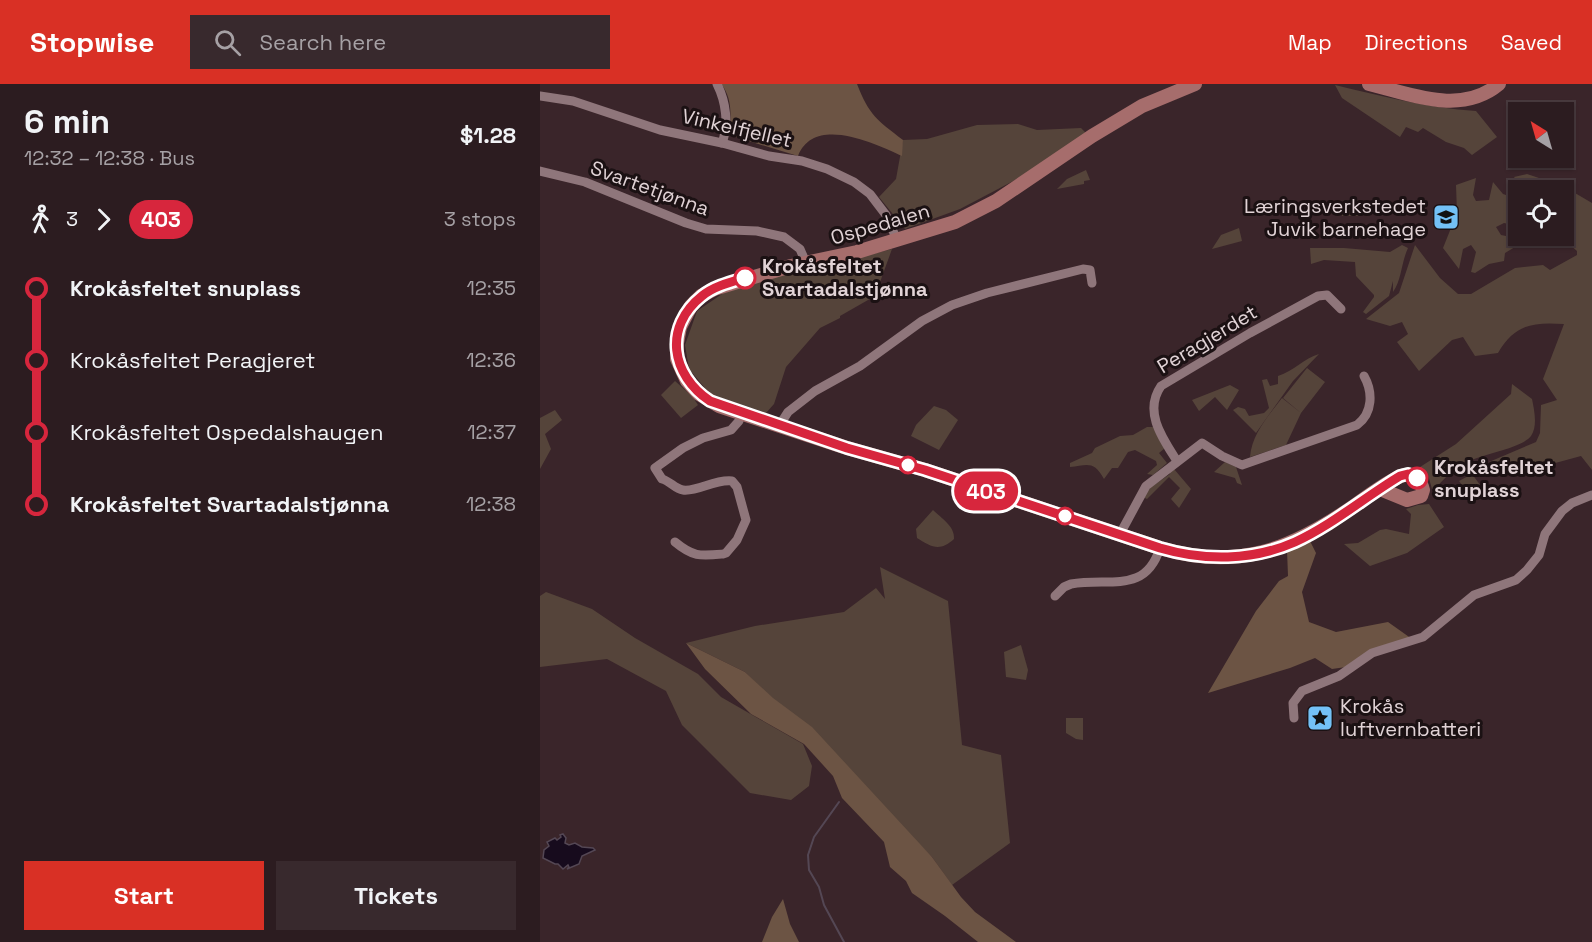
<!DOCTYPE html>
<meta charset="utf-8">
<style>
body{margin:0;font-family:"Space Grotesk",sans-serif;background:#38292d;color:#f1f3f6;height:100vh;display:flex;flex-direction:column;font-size:22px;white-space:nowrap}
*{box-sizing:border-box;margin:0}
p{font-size:20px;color:#a6a1a5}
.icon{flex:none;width:33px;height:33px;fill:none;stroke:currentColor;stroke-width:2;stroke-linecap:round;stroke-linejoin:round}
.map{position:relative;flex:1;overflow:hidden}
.details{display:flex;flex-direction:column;background:#2c1c20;width:540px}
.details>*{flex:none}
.badge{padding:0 12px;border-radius:20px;font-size:21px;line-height:39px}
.needle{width:39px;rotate:323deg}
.controls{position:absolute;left:968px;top:18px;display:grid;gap:12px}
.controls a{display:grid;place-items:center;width:66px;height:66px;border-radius:0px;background:#2c1c20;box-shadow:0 2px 4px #0004,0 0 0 2px #483a3e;font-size:30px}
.map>.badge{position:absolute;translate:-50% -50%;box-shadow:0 0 0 3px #fff}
.legs{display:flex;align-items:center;gap:9px;height:66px;padding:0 24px;font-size:20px}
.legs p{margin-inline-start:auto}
.overview{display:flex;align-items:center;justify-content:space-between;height:102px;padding:0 24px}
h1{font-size:33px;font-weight:700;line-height:45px}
.cta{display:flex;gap:12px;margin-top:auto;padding:12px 24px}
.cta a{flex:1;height:69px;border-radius:0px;background:#d93025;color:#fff;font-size:24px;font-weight:700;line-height:69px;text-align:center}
.cta a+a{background:#38292d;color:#f1f3f6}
ul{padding:0 24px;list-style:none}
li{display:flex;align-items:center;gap:21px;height:72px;font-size:22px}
li i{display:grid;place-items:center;width:9px;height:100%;margin:0 8px;background:currentColor}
li i::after{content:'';width:15px;height:15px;margin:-8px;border:4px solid;border-radius:50%;background:#2c1c20}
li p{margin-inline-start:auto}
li:first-child i{background:linear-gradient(#0000 50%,currentColor 0)}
li:last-child i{background:linear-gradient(currentColor 50%,#0000 0)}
header{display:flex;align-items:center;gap:36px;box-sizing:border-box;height:84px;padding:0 30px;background:#d93025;color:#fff}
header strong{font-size:28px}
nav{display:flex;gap:33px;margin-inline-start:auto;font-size:21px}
.search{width:420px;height:54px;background:#38292d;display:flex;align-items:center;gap:15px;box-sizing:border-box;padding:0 21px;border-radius:0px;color:#a6a1a5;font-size:22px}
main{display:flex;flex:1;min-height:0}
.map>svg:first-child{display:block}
</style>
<header>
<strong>Stopwise</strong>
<div class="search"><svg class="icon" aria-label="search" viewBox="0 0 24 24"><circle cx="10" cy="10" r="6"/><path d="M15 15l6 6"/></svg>Search here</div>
<nav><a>Map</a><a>Directions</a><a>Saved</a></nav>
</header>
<main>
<section class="details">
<div class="overview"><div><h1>6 min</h1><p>12:32 – 12:38 · Bus</p></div><b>$1.28</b></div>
<div class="legs"><svg class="icon" aria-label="walk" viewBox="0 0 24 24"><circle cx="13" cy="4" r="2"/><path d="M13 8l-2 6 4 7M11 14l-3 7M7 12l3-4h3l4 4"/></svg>3<svg class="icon" aria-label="forward" viewBox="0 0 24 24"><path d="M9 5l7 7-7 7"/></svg><b class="badge" style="background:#d7263d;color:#fff">403</b><p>3 stops</p></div>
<ul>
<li><i style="color:#d7263d"></i><b>Krokåsfeltet snuplass</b><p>12:35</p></li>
<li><i style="color:#d7263d"></i><span>Krokåsfeltet Peragjeret</span><p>12:36</p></li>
<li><i style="color:#d7263d"></i><span>Krokåsfeltet Ospedalshaugen</span><p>12:37</p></li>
<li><i style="color:#d7263d"></i><b>Krokåsfeltet Svartadalstjønna</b><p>12:38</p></li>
</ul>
<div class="cta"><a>Start</a><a>Tickets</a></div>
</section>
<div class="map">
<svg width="1052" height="858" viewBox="0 0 1052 858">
<rect width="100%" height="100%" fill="#3a252a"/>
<g fill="#55443a">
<path d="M795 1C841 12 888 24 936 27L957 53 932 71 924 64 906 58 883 44 878 48 866 43 860 53 802 14Z"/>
<path d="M478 40 497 46 541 44 546 49 479 94 420 125 365 145 339 113 356 95 363 56 387 55 437 41Z"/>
<path d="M546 86 550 96 544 97V100L517 105 527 95Z"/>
<path d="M987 90 1023 102 1052 119V386L1041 372 1008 381 985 377 952 380 949 378 996 358 1000 349 1001 321 1017 316 1003 295 1024 240C993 238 975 240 958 269L935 272 923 253 912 256 879 287 857 258 868 250 862 238 850 242 826 235 859 209 875 161 900 194 918 210H931L975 184 1003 181 1010 186 1037 171V167L1020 152H1023V106H983L974 93Z"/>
<path d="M936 94 933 111 936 117 949 116 953 98 963 110 972 113 977 121 978 142 964 139 956 143 961 151 981 155 980 160 965 169 964 177 949 180 935 189 931 188 936 168 931 161 923 165 919 185 903 164 917 129 916 101Z"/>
<path d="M803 116H822V132H802Z"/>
<path d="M699 144 702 157 672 165 681 151Z"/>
<path d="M862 161 868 164C861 179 862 195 853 208V197L849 212 826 230 823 228 834 213V211L816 192 815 178 784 176 771 180 770 164H804L850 168Z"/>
<path d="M352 165 335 212 300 232V234L280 244 246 283 234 320 226 329 170 310 149 285 145 261 157 227 188 206 263 185 282 183Z"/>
<path d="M779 270 753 297 716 349 693 326 698 323 705 325 709 332 724 329 729 324 722 296 727 295 730 302 738 300V292C754 287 764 274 779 270Z"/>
<path d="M767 284 785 298 761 329 746 361 710 373C712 350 728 332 742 314L761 329 743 314Z"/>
<path d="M135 297 152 312 158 321 141 334 121 311Z"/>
<path d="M972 300 992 315C994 325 998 342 991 352 982 364 943 370 927 378 914 385 904 394 895 405H892L888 391 880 383 916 360 971 310Z"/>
<path d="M690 301 699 306 687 326 675 313 659 327 652 316Z"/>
<path d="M394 322 406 326 418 336 399 366 371 352 376 341Z"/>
<path d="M15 326 22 336 5 350 11 365 0 385V334Z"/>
<path d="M607 343H613L625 364 619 369 627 379 613 391 607 390 617 381 616 377 595 366 588 368 578 384H572L564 395C554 376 547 381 530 383V379L552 369 555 364 580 352 593 351Z"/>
<path d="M685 378 696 383 702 401 697 399 695 394 674 388Z"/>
<path d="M634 385 651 405 639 424 631 415 640 404 629 393 607 415 605 414 604 412 611 403 630 390 629 388Z"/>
<path d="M932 390 946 409 934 417 919 397Z"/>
<path d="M889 420 904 443 867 469 830 482 804 460 818 459 840 446 846 445 869 450 871 430 866 425 878 421Z"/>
<path d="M393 426C401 434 415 442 414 455 400 468 391 463 377 454L376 445Z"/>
<path d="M340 483 408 517 422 661 461 671 470 759 412 801 392 773 205 588 146 559 215 542 304 528 336 504 345 515Z"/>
<path d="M6 508 52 525 95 554 158 590 181 613 263 660 272 682 269 702 251 716 210 709 142 641 126 607 67 575 0 583V512Z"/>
<path d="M481 561 488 586 486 596 466 593 464 568Z"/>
<path d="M526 634H543V656L536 655 526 649Z"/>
</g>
<g fill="#6c5444">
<path d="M181 0H317C329 31 337 36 363 56L362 72C334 59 274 31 258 72L189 51C191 34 193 14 181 0Z"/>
<path d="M769 455 776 469 762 508 769 538 796 548 848 538 872 555 813 582 792 585 775 574 750 584 668 609 716 527 739 497 748 492 747 466Z"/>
<path d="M146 559 205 588 233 614 272 643 392 773 421 813 435 828 476 858H438L405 832 372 809 366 797 350 783 344 758 302 714 293 692 264 660 211 630 165 585Z"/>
<path d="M243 815 250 840 259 858H222L232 833Z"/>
</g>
<path fill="#170b1d" stroke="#544754" stroke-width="1.5" d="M23 750 26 754 25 759 29 761 35 759 42 763 53 764 55 766 42 772 39 780 27 785 29 783 28 781 23 785 18 780H15L3 774 4 766 9 762 7 758 15 754 17 756 21 753 20 751Z"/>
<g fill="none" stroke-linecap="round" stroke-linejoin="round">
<path stroke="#544754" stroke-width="2" d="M299 718 274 753 268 771 269 786 279 803 284 821 304 858"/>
<g stroke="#8f767b" stroke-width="9">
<path d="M177 0C186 18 189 40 182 59"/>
<path d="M0 12 33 17 120 46 182 59 229 72 262 77 287 85 314 98 330 110 346 131 357 156"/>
<path d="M0 87 45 98 146 139 166 145 217 147 244 153 260 165 266 179"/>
<path d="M239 342 248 328 275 307 320 282 382 237 412 221 447 209 543 185 550 186 552 199"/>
<path d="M637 377C623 355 603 328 621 302L710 249 778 212 787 211 801 225"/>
<path d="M580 450 606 402 662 359 682 372 702 381 817 341C833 329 833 308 824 292"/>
<path d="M135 458C153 473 160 472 183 470L186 469 197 456 206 436 197 403 192 397C174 395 158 408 143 406 135 405 130 397 122 395L115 384 143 364 163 354 191 346 199 337 201 329"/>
<path d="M515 512 524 503 531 500C569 493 605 511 620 464"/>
<path d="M754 634 753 619 762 607 799 592 832 569 883 553 934 511 976 496 987 486 999 471 1005 450 1022 427 1032 419 1052 411"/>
</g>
<g stroke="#a66d6c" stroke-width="14">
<path d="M655 0 602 22 552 52 456 117 415 138 317 168 251 182 174 205 161 212 151 222 140 243 137 259V275L147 297 159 310 179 322 307 364 385 386 620 464C698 487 750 466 814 422 825 414 852 394 864 391 874 389 881 397 883 406L881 412 867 416 840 405"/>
<path d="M829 0C871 10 921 32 959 0"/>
</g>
</g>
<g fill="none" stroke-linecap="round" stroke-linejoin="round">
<defs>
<path id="line-1" d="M205 194C191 198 174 202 162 212 123 243 131 291 170 317L307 364 385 386 620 464C664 477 712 477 755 458 792 441 825 413 860 392L868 390 877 394"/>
</defs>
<use href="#line-1" stroke="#fff" stroke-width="14"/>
<use href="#line-1" stroke="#d7263d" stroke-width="9"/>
</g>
<defs>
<symbol id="school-square" viewBox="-11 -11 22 22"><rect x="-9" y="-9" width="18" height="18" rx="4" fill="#73c1f6" stroke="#1b1113"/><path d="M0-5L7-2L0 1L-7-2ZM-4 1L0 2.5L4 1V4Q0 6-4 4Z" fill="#111"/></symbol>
<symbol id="sight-square" viewBox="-11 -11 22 22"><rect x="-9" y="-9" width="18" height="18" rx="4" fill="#73c1f6" stroke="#1b1113"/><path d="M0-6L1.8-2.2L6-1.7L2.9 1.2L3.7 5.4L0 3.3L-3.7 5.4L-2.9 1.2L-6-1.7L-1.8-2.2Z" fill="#111"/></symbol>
</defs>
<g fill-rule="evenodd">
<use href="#school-square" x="891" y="118" width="30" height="30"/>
<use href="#sight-square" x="765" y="619" width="30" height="30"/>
</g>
<g fill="#fff" stroke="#d7263d" stroke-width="3">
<circle cx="205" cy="194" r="10"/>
<circle cx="368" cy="381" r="8"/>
<circle cx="877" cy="394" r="10"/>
<circle cx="525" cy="432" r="8"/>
</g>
<g text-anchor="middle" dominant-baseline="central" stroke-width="6" stroke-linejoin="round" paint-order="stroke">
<g font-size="20" fill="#e1d3d6" stroke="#1b1113">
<text transform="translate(197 44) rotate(13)">Vinkelfjellet</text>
<text transform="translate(110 104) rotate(20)">Svartetjønna</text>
<text transform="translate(340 140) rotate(-16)">Ospedalen</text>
<text transform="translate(667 255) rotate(-31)">Peragjerdet</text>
</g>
<g font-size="20" fill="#e1d3d6" stroke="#1b1113" text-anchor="end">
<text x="886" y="122">Læringsverkstedet<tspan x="886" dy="23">Juvik barnehage</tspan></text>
<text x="800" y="622" text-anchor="start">Krokås<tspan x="800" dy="23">luftvernbatteri</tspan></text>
</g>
<g font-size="20" font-weight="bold" fill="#e1d3d6" stroke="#1b1113" text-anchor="start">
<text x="222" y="182">Krokåsfeltet<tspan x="222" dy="23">Svartadalstjønna</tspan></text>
<text x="894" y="383">Krokåsfeltet<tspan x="894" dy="23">snuplass</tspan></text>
</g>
</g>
</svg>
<div class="controls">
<a><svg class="needle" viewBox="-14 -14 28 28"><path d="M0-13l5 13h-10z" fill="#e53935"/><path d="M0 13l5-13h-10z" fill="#a6a1a5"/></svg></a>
<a><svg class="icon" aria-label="locate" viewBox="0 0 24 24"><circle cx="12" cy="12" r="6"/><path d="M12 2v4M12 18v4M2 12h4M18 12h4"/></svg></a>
</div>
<b class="badge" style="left:446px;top:407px;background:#d7263d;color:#fff">403</b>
</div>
</main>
